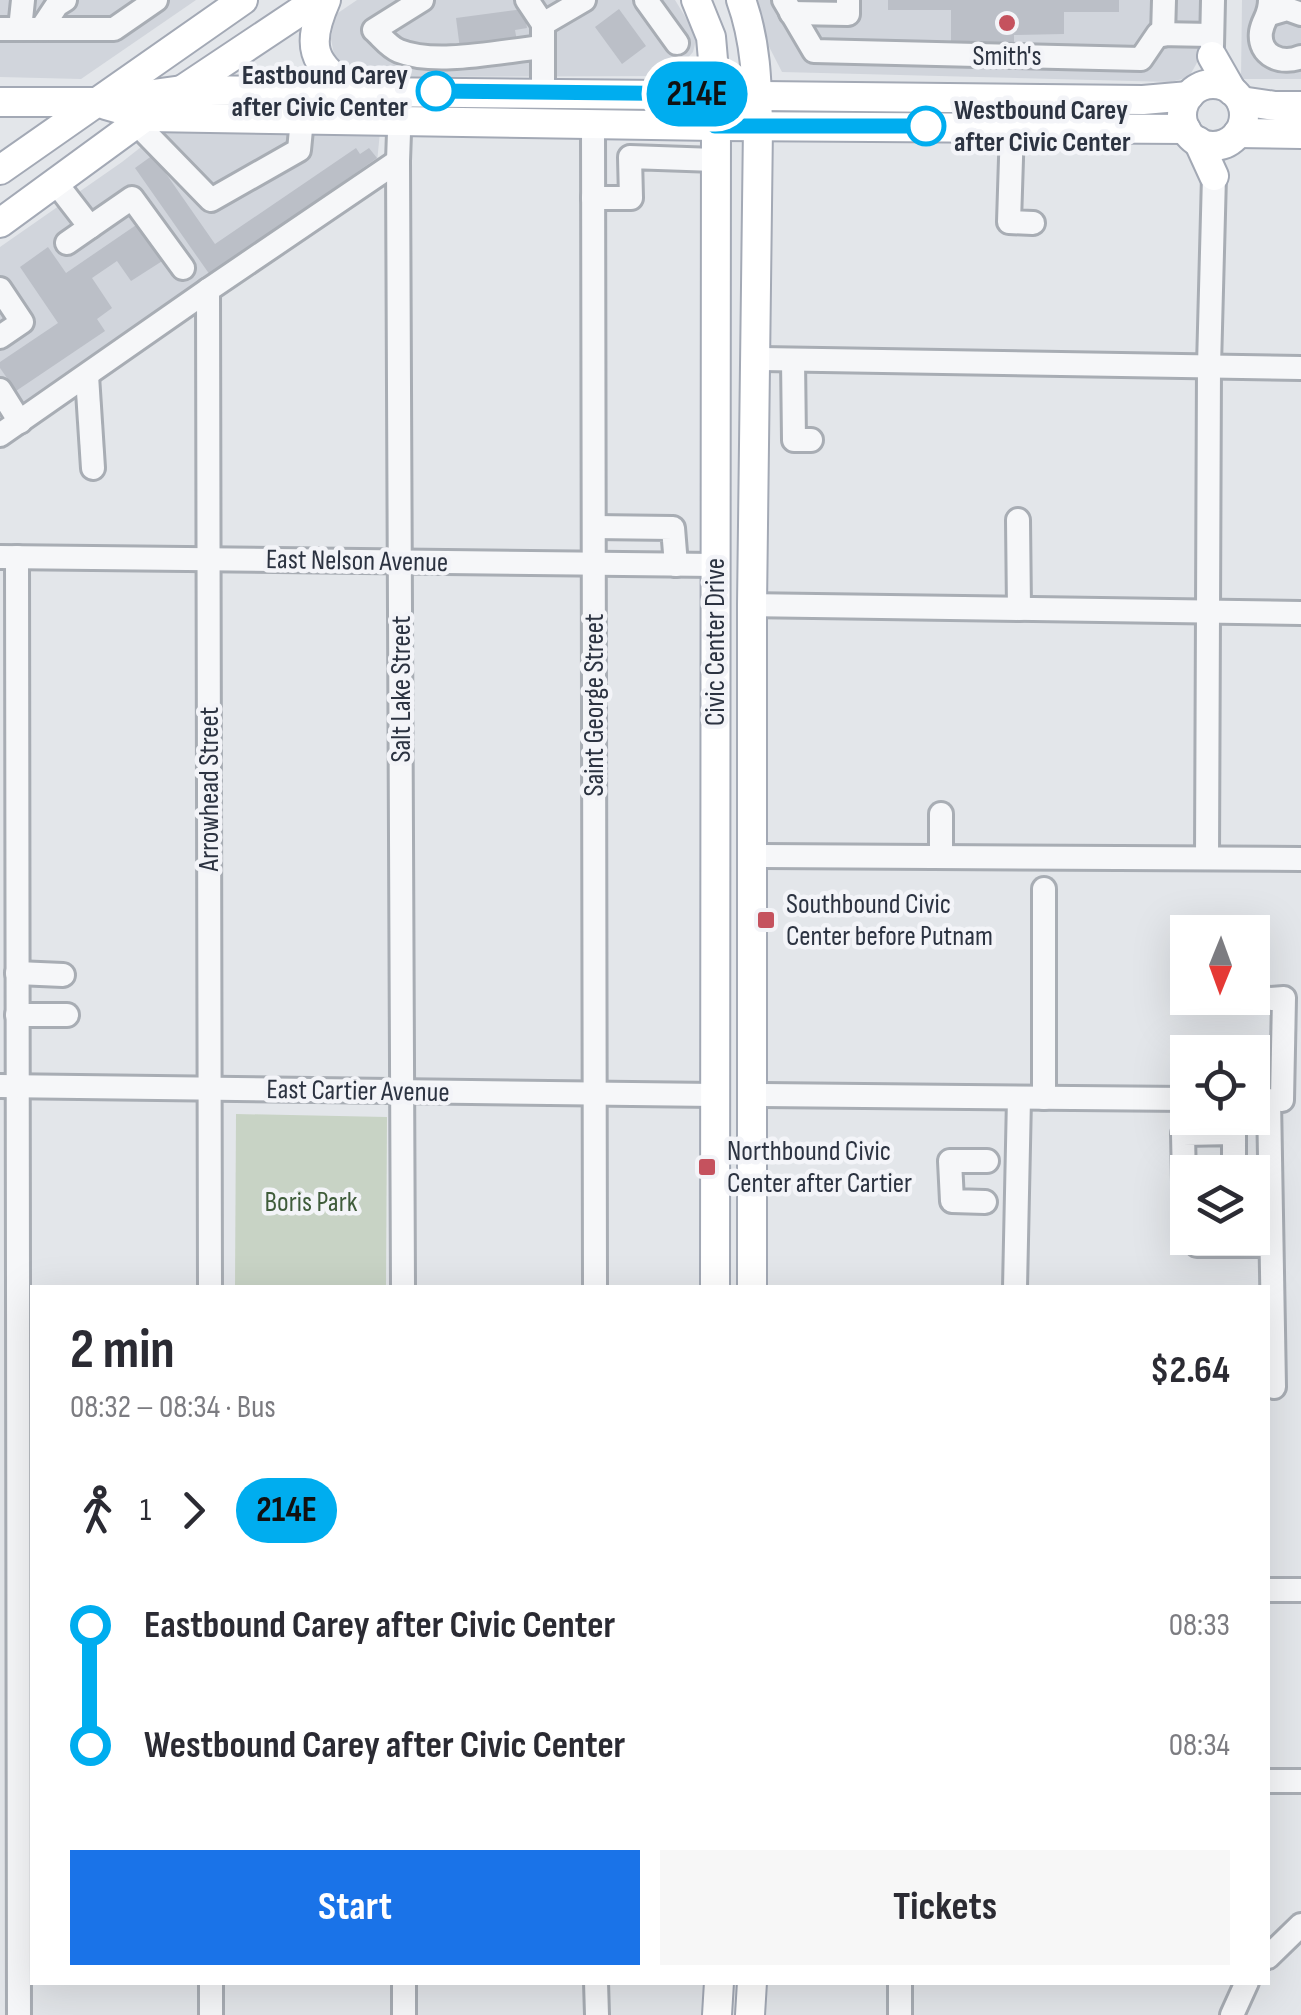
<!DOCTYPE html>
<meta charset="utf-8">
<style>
body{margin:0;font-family:"Sofia Sans Condensed",sans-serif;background:#f7f7f7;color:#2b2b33;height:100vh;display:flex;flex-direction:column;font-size:38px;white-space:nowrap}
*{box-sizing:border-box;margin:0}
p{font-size:32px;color:#7c7c81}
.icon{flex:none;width:55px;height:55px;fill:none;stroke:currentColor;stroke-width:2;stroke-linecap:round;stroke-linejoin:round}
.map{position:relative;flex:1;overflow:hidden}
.sheet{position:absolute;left:30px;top:1285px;width:1240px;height:700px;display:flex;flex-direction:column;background:#fff;border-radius:0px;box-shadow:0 10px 40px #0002}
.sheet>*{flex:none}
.badge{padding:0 20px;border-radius:32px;font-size:35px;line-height:65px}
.needle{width:65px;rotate:181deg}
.fabs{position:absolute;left:1170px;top:915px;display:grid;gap:20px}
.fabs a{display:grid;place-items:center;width:100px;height:100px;border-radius:0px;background:#fff;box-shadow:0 10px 40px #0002;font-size:50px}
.map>.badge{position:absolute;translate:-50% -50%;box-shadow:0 0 0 5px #fff}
.legs{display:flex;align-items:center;gap:15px;height:110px;padding:0 40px;font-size:32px}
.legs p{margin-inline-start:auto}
.head{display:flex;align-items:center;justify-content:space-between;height:170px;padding:0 40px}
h1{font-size:55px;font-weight:700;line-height:75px}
.action{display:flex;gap:20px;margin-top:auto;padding:20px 40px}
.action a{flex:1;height:115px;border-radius:0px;background:#1a73e8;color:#fff;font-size:40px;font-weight:700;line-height:115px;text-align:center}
.action a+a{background:#f7f7f7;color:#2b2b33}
ul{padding:0 40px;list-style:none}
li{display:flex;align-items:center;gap:35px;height:120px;font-size:38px}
li i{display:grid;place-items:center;width:15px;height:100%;margin:0 12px;background:currentColor}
li i::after{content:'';width:25px;height:25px;margin:-12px;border:8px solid;border-radius:50%;background:#fff}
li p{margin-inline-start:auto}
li:first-child i{background:linear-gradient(#0000 50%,currentColor 0)}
li:last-child i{background:linear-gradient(currentColor 50%,#0000 0)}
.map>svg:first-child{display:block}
</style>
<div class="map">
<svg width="1301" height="2015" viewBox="0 0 1301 2015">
<rect width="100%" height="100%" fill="#e3e6ea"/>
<g fill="#d1d5dc">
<path d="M0 0H196L81 79 0 77Z"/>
<path d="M357 0H675L697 36 693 52 672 76 371 77 360 75 335 60 331 39 335 15Z"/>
<path d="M745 0H1200L1199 59 1189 77 1171 82 782 72Z"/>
<path d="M1242 0H1301V79H1241Z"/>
<path d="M164 129 380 132 377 162 0 431V247L122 162Z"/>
</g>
<path fill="#c8d3c5" d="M236 1114 387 1117 386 1287H235Z"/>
<g fill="#bbbfc7">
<path d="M888 0H1119V12H1064V34L1014 35V44H951V10H888Z"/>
<path d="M524 9 527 28 515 30 517 41 460 49 456 18Z"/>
<path d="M619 9 646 46 622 64 595 27Z"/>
<path d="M356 148 360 154 369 148 377 158 210 275 135 168 153 155 215 244Z"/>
<path d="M142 221 167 258 131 281 117 261 92 278 112 308 97 319 105 331 16 391 0 368V362L58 323 20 267 48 247 66 273Z"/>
</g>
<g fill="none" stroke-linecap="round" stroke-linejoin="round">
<defs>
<g id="minor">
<path d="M422 0 374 30C382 37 389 47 399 51 436 66 501 51 543 47"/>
<path d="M527 0 543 24"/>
<path d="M646 0 677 43"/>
<path d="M784 0 814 51 1141 59 1158 34 1212 35"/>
<path d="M1270 0C1270 16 1263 19 1261 32 1258 56 1282 65 1301 57"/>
<path d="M791 13 848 14V0"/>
<path d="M1270 14 1287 9 1301 14"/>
<path d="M0 29H114L156 0"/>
<path d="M20 29 23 0"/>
<path d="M41 29 57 5 65 0"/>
<path d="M1163 35 1164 0"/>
<path d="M1212 46 1213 0"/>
<path d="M543 92V24L584 0"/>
<path d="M400 104 398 161 403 1288"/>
<path d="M593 123 595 1288"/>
<path d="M137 124 211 200 299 150 302 119"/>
<path d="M1012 127 1009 222 1033 223"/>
<path d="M56 183 90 227 132 198 183 268"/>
<path d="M593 198H631L630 157 715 160"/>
<path d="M67 243 90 227"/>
<path d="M0 289 22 322 0 337"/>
<path d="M208 290 210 1288"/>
<path d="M755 359 1301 368"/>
<path d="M793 360 794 440H811"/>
<path d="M87 376 93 468"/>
<path d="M0 390 20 422"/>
<path d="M0 435 208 290 398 161"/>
<path d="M1018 520 1019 609"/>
<path d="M594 527 673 528 676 565"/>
<path d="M0 557 715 565"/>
<path d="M17 557 19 2015"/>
<path d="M752 605 1301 613"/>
<path d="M941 814V857"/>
<path d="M752 856 1301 859"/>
<path d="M1207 858 1209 366 1214 176"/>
<path d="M17 973 63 975"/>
<path d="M1254 1000 1284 998 1282 1100"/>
<path d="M17 1015H67"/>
<path d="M0 1086 715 1095"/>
<path d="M753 1095 1188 1099"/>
<path d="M1044 1098V889"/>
<path d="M1269 1100 1274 1387"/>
<path d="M985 1202 952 1201 950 1161H987"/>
<path d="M1188 1232 1185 1229 1183 1134 1234 1133V1172"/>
<path d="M1191 1238 1197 1245H1271"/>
<path d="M1015 1288 1019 1098"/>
<path d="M1268 1590H1301"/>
<path d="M1268 1781H1301"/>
<path d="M1268 1957 1301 1925"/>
<path d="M211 1982V2015"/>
<path d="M404 1982V2015"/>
<path d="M596 1982 597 2015"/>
<path d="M900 2015V1982"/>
<path d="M1232 2015 1247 1982"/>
</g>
<g id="major">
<path d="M326 0C306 45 311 64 352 90"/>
<path d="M696 0 711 37 716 94 715 1288"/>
<path d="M741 0C756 41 757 83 758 126L752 605V1288"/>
<path d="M1212 56 1232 91"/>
<circle cx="1213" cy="115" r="31"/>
<path d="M1241 101 1275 106H1301"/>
<path d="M0 102H95L182 90 1143 100 1189 96"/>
<path d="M106 105 148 117 715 126 1186 129"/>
<path d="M1238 133 1301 134"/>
<path d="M1198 141 1214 176"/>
<path d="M0 170 243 0"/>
<path d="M0 223 182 90 317 0"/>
<path d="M717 2015 719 1982"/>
<path d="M750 2015 752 1982"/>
</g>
</defs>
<use href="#minor" stroke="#a8adb4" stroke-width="28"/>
<use href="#major" stroke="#a3a9b5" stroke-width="32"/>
<use href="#minor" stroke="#f6f7f9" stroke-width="22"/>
<use href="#major" stroke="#fff" stroke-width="28"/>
</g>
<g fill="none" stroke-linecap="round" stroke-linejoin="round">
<defs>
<path id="line-1" d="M436 91 716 94 715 126H926"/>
</defs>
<use href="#line-1" stroke="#fff" stroke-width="22"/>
<use href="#line-1" stroke="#00adef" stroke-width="15"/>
</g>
<g fill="#c5525e" stroke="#f3f4f8" stroke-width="4">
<circle cx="1007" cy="23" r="10"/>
<rect x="756" y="910" width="20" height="20" rx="5"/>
<rect x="697" y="1157" width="20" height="20" rx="5"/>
</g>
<g fill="#fff" stroke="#00adef" stroke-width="5">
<circle cx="436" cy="91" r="18"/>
<circle cx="926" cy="126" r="18"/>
</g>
<g text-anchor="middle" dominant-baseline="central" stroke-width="9" stroke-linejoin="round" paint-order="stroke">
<g font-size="28" fill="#2c3341" stroke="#f3f4f8" text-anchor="start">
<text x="1007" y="56" text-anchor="middle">Smith's</text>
<text x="786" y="904">Southbound Civic<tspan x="786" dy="32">Center before Putnam</tspan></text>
<text x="727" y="1151">Northbound Civic<tspan x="727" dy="32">Center after Cartier</tspan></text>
</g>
<g font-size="28" font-weight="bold" fill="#2c3341" stroke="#f3f4f8" text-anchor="end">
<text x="408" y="75">Eastbound Carey<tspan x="408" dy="32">after Civic Center</tspan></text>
<text x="954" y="110" text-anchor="start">Westbound Carey<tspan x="954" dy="32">after Civic Center</tspan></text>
</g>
<g font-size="28" fill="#2c3341" stroke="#f3f4f8">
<text transform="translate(357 561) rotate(1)">East Nelson Avenue</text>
<text transform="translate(715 642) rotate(-90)">Civic Center Drive</text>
<text transform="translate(401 689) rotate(-90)">Salt Lake Street</text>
<text transform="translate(594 705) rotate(-90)">Saint George Street</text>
<text transform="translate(209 789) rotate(-90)">Arrowhead Street</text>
<text transform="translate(358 1091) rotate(1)">East Cartier Avenue</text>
</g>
<g font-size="28" fill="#3f5c3a" stroke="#f3f4f8">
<text x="311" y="1202">Boris Park</text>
</g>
</g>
</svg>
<div class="fabs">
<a><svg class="needle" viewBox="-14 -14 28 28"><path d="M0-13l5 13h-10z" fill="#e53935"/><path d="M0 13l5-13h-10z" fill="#7c7c81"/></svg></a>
<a><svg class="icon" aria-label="locate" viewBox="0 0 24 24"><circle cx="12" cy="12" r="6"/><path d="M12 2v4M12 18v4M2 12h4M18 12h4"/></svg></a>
<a><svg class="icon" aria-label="layers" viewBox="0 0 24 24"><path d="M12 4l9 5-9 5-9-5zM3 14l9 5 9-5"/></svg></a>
</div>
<b class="badge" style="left:697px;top:94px;background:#00adef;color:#111">214E</b>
<section class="sheet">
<div class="head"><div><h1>2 min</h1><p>08:32 – 08:34 · Bus</p></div><b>$2.64</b></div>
<div class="legs"><svg class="icon" aria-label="walk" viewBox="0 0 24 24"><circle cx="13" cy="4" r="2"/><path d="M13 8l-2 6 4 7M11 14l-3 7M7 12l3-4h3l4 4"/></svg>1<svg class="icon" aria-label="forward" viewBox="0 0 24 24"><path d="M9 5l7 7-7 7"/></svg><b class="badge" style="background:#00adef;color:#111">214E</b></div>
<ul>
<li><i style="color:#00adef"></i><b>Eastbound Carey after Civic Center</b><p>08:33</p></li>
<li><i style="color:#00adef"></i><b>Westbound Carey after Civic Center</b><p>08:34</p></li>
</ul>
<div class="action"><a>Start</a><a>Tickets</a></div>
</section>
</div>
